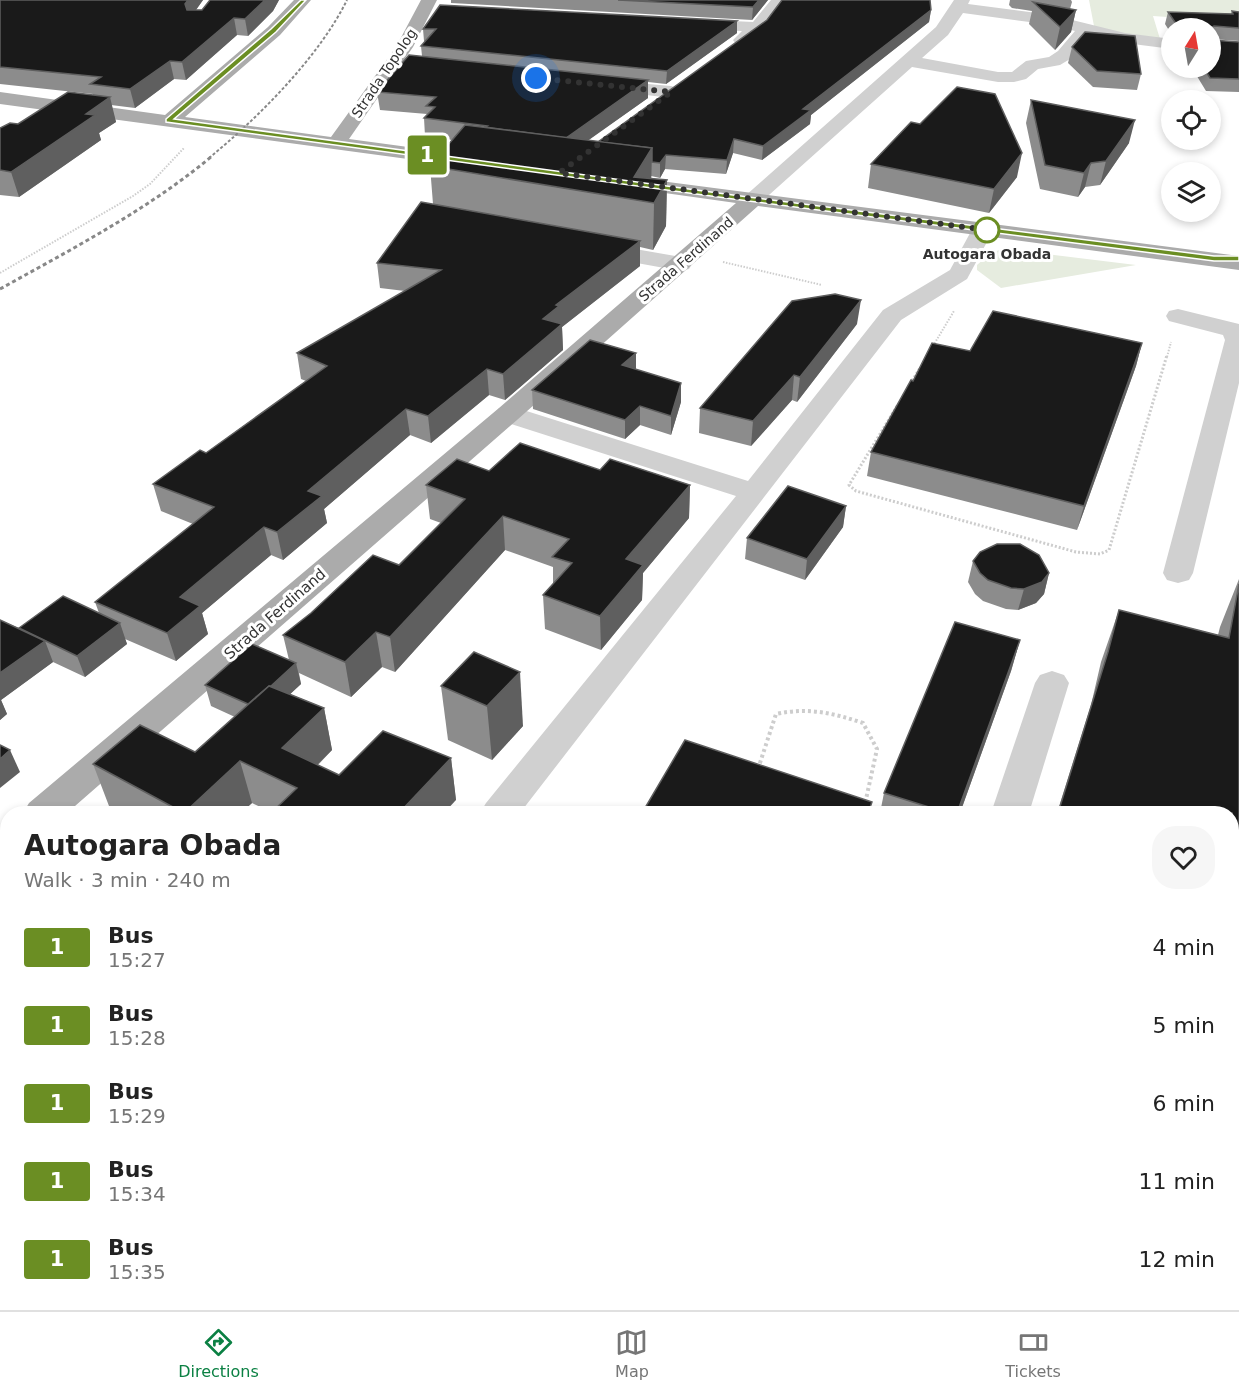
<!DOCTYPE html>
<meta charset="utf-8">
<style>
body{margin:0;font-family:"DejaVu Sans",sans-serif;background:#f6f6f6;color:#222;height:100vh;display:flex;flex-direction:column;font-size:22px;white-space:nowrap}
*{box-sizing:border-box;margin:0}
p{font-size:20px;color:#767676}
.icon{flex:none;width:33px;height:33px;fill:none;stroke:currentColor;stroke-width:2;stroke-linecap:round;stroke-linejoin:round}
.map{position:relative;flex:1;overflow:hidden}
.drawer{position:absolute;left:0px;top:806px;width:1239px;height:506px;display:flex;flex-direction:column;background:#fff;border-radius:24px 24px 0 0;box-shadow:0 3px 9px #0003}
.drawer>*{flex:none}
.badge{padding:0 12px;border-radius:4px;font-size:21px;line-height:39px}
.needle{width:39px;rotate:11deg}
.buttons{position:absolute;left:1161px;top:18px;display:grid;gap:12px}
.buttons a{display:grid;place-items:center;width:60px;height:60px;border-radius:50%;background:#fff;box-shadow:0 3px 9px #0003;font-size:30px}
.you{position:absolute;width:30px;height:30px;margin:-15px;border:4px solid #fff;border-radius:50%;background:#1a73e8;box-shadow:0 0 0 9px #1a73e833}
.map>.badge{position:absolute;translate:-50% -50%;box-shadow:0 0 0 3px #fff}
.round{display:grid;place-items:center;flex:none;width:63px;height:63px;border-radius:24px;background:#f6f6f6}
.headline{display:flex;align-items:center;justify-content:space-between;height:102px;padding:0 24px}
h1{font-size:28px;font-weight:700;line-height:45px}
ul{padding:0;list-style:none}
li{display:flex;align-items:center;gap:18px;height:78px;padding:0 24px}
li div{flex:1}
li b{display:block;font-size:22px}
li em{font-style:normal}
li .badge{min-width:66px;font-weight:700;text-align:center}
.dock{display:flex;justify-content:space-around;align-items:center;height:84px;border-top:2px solid #e0e0e0;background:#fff;font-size:16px;color:#767676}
.dock a{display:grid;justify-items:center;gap:3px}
.dock .selected{color:#0b8043}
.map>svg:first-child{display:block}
</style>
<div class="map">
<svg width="1239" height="1310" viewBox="0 0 1239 1310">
<rect width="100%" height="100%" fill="#fff"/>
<g fill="#e6ecdf">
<path d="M1089 0H1239V22L1153 16 1160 39 1135 37 1094 26Z"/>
<path d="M1005 249 1136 265 1001 288 977 270V265L992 252Z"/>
<path d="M934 1304H1025L1039 1310H933Z"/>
</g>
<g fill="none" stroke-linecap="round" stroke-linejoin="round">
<g stroke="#cdcdcd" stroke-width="2" stroke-dasharray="1.5 1.5" stroke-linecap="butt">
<path d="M723 262 822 285"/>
<path d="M0 273 133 196 150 184 184 148"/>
<path d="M933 346 954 311"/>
<path d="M1167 357 1171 342"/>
</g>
<g stroke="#cdcdcd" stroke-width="3" stroke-dasharray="2 2" stroke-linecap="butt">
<path d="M910 384 920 368"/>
<path d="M897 406 849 485 856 491 1076 552 1100 554 1109 550 1167 355"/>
</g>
<path stroke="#cdcdcd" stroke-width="4" stroke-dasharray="3 3" stroke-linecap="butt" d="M758 769 776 714C808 707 833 713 863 723L877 749 863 813"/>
<g stroke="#cdcdcd" stroke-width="5" stroke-dasharray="4 4" stroke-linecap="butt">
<path d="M0 1302 17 1310"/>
<path d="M1176 1310 1178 1304"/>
</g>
<g fill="#d0d0d0" fill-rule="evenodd">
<path d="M771 0H787C777 15 756 49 736 44L733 40 742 31 692 29 684 24 692 19 753 22Z"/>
<path d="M954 0H970L968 4 1052 15 1125 33 1172 39V49L1125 43 1090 34 1070 59 1060 65 1038 69 1026 79 1014 82H998L912 67 759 204 752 206 745 204 741 200 745 196 936 27ZM963 13 1052 25 1075 31 1058 51 1049 57 1026 61 1012 72H998L922 58 948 35Z"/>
<path d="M603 80 671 86 677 88 680 92 677 96 671 98 597 89 594 85 597 81Z"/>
<path d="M983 222 991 224 994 229 967 279 901 320 520 813H480L486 803 736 496 499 420 495 414 499 408 508 406 517 408 748 481 883 310 950 270 975 224Z"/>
<path d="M595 242 681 257 689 259 692 264 689 269 681 271 587 254 584 249 587 244Z"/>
<path d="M1178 309 1239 324V383L1193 573 1189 580 1178 583 1167 580 1163 573 1225 340 1223 335 1169 321 1166 316 1169 311Z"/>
<path d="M1052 671 1064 675 1069 683 1029 813H991L1035 683 1040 675Z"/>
<path d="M1232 1278 1239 1281V1310H1210L1207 1304H1232Z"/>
</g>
<g fill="#ababab" fill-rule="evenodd">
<path d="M294 0H311L280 35 185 117 331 137 396 47 421 0H437L413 47 349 139 482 157 489 159 492 163 489 167 482 169 0 104V92L165 115 268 27Z"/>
<path d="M622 176 1239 256V270L758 206 517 420 67 813H23L29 803 499 408 736 203 615 186 612 182 615 178Z"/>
<path d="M8 827V862L0 864V830Z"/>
</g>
<path stroke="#888" stroke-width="2" stroke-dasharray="3 2" stroke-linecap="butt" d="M209 158C258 118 319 57 347 0"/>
<path stroke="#888" stroke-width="3" stroke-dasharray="4 3" stroke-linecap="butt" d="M0 289C72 249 147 210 211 157"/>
</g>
<g fill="#8c8c8c">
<path d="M0 0H203L196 10H202L210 0H279L273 11 248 36 237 35 186 80 174 79 135 108 111 105 116 122 99 133 101 140 19 197 0 195V128L18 124 93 95V94L0 84Z"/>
<path d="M451 0H768L752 20 451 3Z"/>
<path d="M1010 0H1071L1072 2 1070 9 1076 10 1071 32 1055 50 1029 24 1032 11 1012 8 1009 5Z"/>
<path d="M931 10 929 22 811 115 810 124 762 160 733 153 726 174 665 169 660 178 651 176V179L667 180 666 226 653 250 640 247V266L562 327 563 350 505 400 489 395 431 443 410 435 324 509 327 523 283 560 271 555 202 613 208 634 176 661 125 639 127 644 85 677 53 662 1 700 7 714 0 720V620L19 628 99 613 95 602 193 524 161 511 153 484 206 453 306 381 301 379 297 353 405 291 380 288 377 263 433 204 430 166 452 140 425 136 424 118 427 114 380 110 377 92 422 56 421 46 426 41H424L423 29 737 33 666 84 648 82V98L588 140 598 142Z"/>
<path d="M1232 11 1239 12V41L1212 39V40L1239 42V92L1206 91 1192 68H1210V28H1172V35L1165 24 1168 12 1231 14Z"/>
<path d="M1072 47 1141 74 1137 90 1093 87 1068 63Z"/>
<path d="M1031 100 1129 143 1100 185 1085 187 1078 197 1040 189 1026 123Z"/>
<path d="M871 164 1017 177 989 213 868 188Z"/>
<path d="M857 324 797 402 792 400 751 446 699 433 700 408Z"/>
<path d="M1142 343 1136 366 1077 530 867 476 871 452 913 381 970 351Z"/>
<path d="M636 370 681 402 671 435 640 425 625 439 533 409 532 390Z"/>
<path d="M600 470 690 485 689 518 643 573 642 600 601 650 545 629 543 595 553 584V567L505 550 395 672 382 667 351 697 299 673 301 684 290 694 324 708 332 750 318 765 339 775 451 758 456 800 271 812 252 803 241 813H122L109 806 93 764 195 752 235 717 211 706 205 685 289 660 283 635 399 565 441 523 430 519 426 485 489 471Z"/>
<path d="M846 506 843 527 805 580 745 559 747 538Z"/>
<path d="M973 561 1049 573 1044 594 1036 603 1018 610 1006 609 983 601 975 594 968 582Z"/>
<path d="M1239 579V871L1232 813H1057L1091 705 1101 662 1119 610 1218 635 1220 627Z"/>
<path d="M1020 640 1011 671 960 813H880L884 793Z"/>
<path d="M474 652 523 726 492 760 448 740 441 686Z"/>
<path d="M8 866V1083L0 1079V873Z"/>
<path d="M1239 1226V1279L1233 1276 1232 1278V1249L1235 1232Z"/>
<path d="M257 1304H526L523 1310H270Z"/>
<path d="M720 1304H921L919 1310H734Z"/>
</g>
<g fill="#5f5f5f">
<path d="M188 0H203L188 21 185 4Z"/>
<path d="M265 0H279L273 11 248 36 245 19Z"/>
<path d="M759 0H768L752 20 753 7Z"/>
<path d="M931 10 929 22 811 115 810 124 762 160 763 146 803 109Z"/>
<path d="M1076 10 1071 32 1055 50 1060 27Z"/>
<path d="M234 18 237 35 186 80 182 62Z"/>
<path d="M737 21V33L666 84 667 71Z"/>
<path d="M170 61 174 79 135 108 130 89Z"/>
<path d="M648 80V98L555 164V145Z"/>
<path d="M110 97 116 122 99 133 101 140 19 197 11 172 86 114Z"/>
<path d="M1135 120 1129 143 1100 185 1106 161Z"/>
<path d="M734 139 733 153 726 174 727 160Z"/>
<path d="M652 148 651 193 634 177Z"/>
<path d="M1022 153 1017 177 989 213 994 189Z"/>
<path d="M666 155 665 169 660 178V163Z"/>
<path d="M1091 163 1085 187 1078 197 1084 173Z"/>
<path d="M667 180 666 226 653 250 654 203Z"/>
<path d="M640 241V266L562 327 563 350 505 400 503 374 543 319 556 305Z"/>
<path d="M861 300 857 324 797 402 800 377Z"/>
<path d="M1142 343 1136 366 1077 530 1084 506Z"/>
<path d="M636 353V372L622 365Z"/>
<path d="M487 369 489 395 431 443 428 416Z"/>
<path d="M794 375 792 400 751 446 753 421Z"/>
<path d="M681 383V402L671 435V416Z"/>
<path d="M640 406V425L625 439V420Z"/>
<path d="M406 409 410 435 324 509 327 523 283 560 277 532 308 491Z"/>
<path d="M690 485 689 518 643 573 642 600 601 650 600 616 626 559Z"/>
<path d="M846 506 843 527 805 580 807 559Z"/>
<path d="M503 516 505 550 395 672 390 637Z"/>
<path d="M264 527 271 555 202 613 208 634 176 661 167 633 180 597Z"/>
<path d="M1049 573 1044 594 1036 603 1018 610 1024 589Z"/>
<path d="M120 623 127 644 85 677 77 656Z"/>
<path d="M376 632 382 667 351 697 345 662Z"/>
<path d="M1020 640 1011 671 960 813H957Z"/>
<path d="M45 641 53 662 1 700 7 714 0 720V673Z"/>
<path d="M296 663 301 684 256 726 250 705Z"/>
<path d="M520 672 523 726 492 760 487 706Z"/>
<path d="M324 708 332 750 295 787 282 748Z"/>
<path d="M10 750 20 772 0 788V759Z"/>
<path d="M451 758 456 800 444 813H399Z"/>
<path d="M240 761 252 803 241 813H184Z"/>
<path d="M8 1061V1076L2 1066Z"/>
<path d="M504 1304H526L523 1310H501Z"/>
</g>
<g fill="#1a1a1a" stroke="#5f5f5f" stroke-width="1.5">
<path d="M0 0H188L185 4 187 10H202L210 0H265L245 19 234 18 182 62 170 61 130 89 90 84 101 77 0 67Z"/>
<path d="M618 0H759L753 7Z"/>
<path d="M782 0H930L931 10 803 109 811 110 763 146 734 139 727 160 666 155 660 163 652 162V148L598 142 767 20Z"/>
<path d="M1033 2 1076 10 1060 27Z"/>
<path d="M440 5 737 21 667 71 421 46 436 29H423Z"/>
<path d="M1232 11 1239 12V28L1214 26 1211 28 1212 40 1239 42V79L1210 78 1204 68H1210V28H1179L1168 12 1233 14Z"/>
<path d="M1085 32 1135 36 1141 74 1097 71 1072 47Z"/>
<path d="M409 55 648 80 566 138 485 127 487 126 424 118 435 107 426 106 436 97 377 92Z"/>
<path d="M957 87 995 94 1022 153 994 189 871 164 911 122 920 124Z"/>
<path d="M68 92 110 97 86 114 95 115 11 172 0 170V128L10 123 18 124Z"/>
<path d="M1031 100 1135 120 1106 161 1091 163 1084 173 1045 165Z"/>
<path d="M465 125 652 148 634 177 667 180 654 203 430 166Z"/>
<path d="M421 202 640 241 556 305 559 306 543 319 562 324 503 374 487 369 428 416 406 409 308 491 322 496 277 532 264 527 180 597 200 606 167 633 95 602 214 507 153 484 200 450 206 453 327 366 297 353 441 270 377 263Z"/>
<path d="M835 294 861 300 800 377 794 375 753 421 700 408 792 301Z"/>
<path d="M993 311 1142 343 1084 506 871 452 911 380 913 381 932 343 970 351Z"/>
<path d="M590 340 636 353 622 365 681 383 671 416 640 406 625 420 532 390Z"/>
<path d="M520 443 600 470 610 459 690 485 626 559 643 565 600 616 543 595 572 563 552 557 569 539 503 516 390 637 376 632 345 662 283 635 311 613 373 555 399 565 465 499 426 485 457 459 489 471Z"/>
<path d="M788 486 846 506 807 559 747 538Z"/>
<path d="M997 544H1020L1039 555 1049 573 1042 582 1024 589 1011 588 988 580 980 573 973 561 980 552Z"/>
<path d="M1239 584V871L1232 920V813H1058L1108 652 1119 610 1229 638Z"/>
<path d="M63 596 120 623 77 656 19 628Z"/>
<path d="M0 620 45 641 0 673Z"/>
<path d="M955 622 1020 640 957 813H948L884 793Z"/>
<path d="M252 644 296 663 271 686H269L248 704 205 685Z"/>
<path d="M474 652 520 672 487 706 441 686Z"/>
<path d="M269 686 324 708 282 748 339 775 383 731 451 758 399 813H271L297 788 240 761 184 813 93 764 140 725 195 752Z"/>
<path d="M685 740 872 802 868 813H642Z"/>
<path d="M0 745 10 750 0 759Z"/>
<path d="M8 866V1061L2 1066 0 1065V947L5 942 0 939V873Z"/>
<path d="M1239 1235V1267H1238L1236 1271 1232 1269Z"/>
<path d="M311 1304H504L501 1310H324Z"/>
<path d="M778 1304H921L919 1310H792Z"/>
</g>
<path fill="#6b8e23" stroke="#fff" stroke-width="1.5" d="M301 0H306L276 32 174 119 733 195 1214 256H1239V261H1214L733 199 166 122V119L271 29Z"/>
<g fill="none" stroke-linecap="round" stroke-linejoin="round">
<path stroke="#333" stroke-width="6" stroke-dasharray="0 10.8" d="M536 78 671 92 559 173 987 230"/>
</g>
<circle fill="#fff" stroke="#6b8e23" stroke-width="3" cx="987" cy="230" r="12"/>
<g text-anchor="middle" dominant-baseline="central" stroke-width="6" stroke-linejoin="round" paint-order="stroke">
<g font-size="14" fill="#333" stroke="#fff">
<text transform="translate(384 73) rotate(-56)">Strada Topolog</text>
<text transform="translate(686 259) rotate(-41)">Strada Ferdinand</text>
</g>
<g font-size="14" font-weight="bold" fill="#333" stroke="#fff">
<text x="987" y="254">Autogara Obada</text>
</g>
<g font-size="15" fill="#333" stroke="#fff">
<text transform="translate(275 614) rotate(-41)">Strada Ferdinand</text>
</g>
</g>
</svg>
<div class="buttons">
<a><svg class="needle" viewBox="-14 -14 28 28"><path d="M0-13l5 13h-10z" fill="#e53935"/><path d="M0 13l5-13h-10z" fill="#767676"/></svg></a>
<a><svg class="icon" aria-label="locate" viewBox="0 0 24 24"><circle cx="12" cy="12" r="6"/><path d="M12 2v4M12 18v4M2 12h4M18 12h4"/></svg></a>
<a><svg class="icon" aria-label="layers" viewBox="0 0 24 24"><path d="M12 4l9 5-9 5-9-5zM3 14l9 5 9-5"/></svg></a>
</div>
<div class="you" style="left:536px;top:78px"></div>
<b class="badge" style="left:427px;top:155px;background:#6b8e23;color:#fff">1</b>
<section class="drawer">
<div class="headline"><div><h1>Autogara Obada</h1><p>Walk · 3 min · 240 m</p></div><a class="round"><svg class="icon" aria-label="heart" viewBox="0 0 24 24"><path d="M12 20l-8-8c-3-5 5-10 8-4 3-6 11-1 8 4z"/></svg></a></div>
<ul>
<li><span class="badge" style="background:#6b8e23;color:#fff">1</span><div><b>Bus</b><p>15:27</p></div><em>4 min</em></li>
<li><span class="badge" style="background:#6b8e23;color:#fff">1</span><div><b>Bus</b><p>15:28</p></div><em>5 min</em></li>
<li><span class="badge" style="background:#6b8e23;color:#fff">1</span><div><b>Bus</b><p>15:29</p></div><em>6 min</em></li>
<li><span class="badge" style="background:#6b8e23;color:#fff">1</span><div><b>Bus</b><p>15:34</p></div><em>11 min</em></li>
<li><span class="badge" style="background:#6b8e23;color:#fff">1</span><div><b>Bus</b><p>15:35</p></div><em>12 min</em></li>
</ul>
</section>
</div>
<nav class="dock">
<a class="selected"><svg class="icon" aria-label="directions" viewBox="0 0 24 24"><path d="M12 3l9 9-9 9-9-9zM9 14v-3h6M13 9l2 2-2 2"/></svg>Directions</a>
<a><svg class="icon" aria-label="map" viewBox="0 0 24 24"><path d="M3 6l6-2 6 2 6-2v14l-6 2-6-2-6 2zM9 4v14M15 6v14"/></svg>Map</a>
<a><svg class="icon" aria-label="tickets" viewBox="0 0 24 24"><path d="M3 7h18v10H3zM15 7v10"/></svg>Tickets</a>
</nav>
